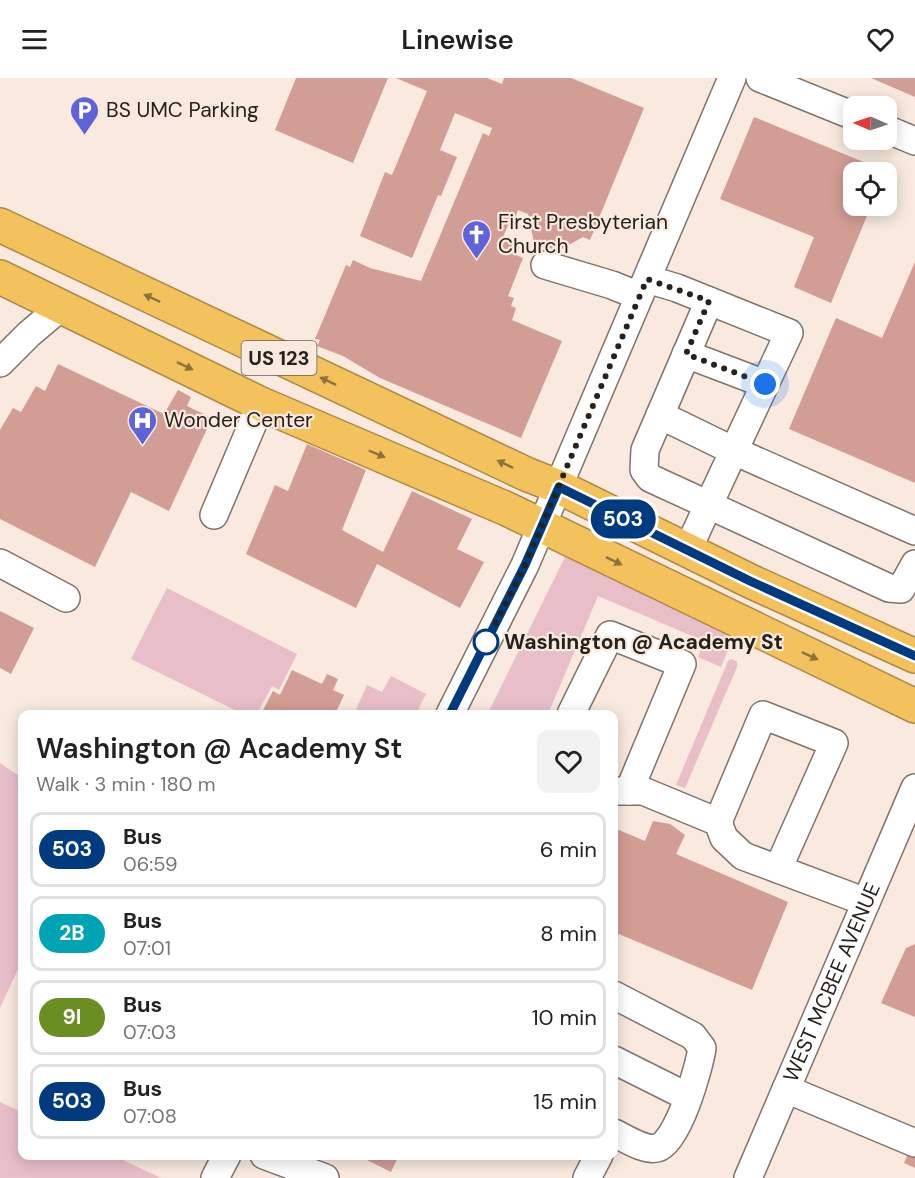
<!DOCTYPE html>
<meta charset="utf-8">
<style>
body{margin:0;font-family:"DM Sans",sans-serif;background:#f2f2f2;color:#222;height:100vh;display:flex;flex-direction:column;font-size:22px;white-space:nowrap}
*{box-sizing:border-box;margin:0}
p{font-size:20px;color:#767676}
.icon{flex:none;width:33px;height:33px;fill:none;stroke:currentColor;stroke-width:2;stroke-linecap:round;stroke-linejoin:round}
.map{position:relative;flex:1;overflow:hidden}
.drawer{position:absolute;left:18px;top:632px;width:600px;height:450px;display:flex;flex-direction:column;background:#fff;border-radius:12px;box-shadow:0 3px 15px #0003}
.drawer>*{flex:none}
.badge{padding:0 12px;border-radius:20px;font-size:21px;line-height:39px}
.needle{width:39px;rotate:272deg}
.tools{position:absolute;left:843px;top:18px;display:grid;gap:12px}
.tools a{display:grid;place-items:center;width:54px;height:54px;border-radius:12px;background:#fff;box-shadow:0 3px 15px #0003;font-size:30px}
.you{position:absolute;width:30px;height:30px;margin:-15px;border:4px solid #fff;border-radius:50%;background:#1a73e8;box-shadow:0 0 0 9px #1a73e833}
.map>.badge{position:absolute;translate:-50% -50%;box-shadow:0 0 0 3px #fff}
.round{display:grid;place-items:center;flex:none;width:63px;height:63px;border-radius:12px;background:#f2f2f2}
.head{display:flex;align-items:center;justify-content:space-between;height:102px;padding:0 18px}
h1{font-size:28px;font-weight:600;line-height:45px}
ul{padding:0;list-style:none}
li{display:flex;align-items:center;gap:18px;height:75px;margin:0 12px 9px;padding:0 6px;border:3px solid #e0e0e0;border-radius:12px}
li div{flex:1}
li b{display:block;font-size:22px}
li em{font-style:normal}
li .badge{min-width:66px;font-weight:700;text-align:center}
header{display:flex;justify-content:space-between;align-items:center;height:78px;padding:0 18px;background:#fff;font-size:27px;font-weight:600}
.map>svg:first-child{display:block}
</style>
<header><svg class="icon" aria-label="menu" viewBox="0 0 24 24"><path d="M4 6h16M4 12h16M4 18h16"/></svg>Linewise<svg class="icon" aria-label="heart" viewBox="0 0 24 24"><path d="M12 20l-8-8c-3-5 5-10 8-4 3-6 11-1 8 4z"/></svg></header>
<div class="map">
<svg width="915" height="1100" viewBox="0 0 915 1100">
<rect width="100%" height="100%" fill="#f9e9de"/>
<g fill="#e8bec9">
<path d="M565 479 735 555 721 589 698 579 704 563 598 518 548 636H495L489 633Z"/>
<path d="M167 510 297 576 279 612 272 608 257 636H243L131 581Z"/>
<path d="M731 581 737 584V589L685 710 676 707 728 583Z"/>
<path d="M391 598 426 616 416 636H354L367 607 382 614Z"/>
<path d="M0 685 22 700V882L0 930Z"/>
<path d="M0 1024 22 1034V1077H112L161 1100H0Z"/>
</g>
<g fill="#d29d95">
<path d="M296 0H388L353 85 275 52Z"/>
<path d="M396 0H487L502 6 504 0H571L644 30 590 162 583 159 558 173 534 164 528 136 518 132 513 145 510 143 502 161 519 169 516 177 523 180 508 218 514 220 511 228 516 230 512 242 562 263 521 360 380 300 343 278 317 268 320 262 315 261 346 187 350 189 353 182 370 190 421 203 483 55 489 58 492 50 455 35 440 72 457 79 441 118 438 117 412 180 360 158 385 94 392 97 427 13Z"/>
<path d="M871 0H915V19Z"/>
<path d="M754 39 888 94H854V128H871L831 225 794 209 814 159 720 121Z"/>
<path d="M915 184V405L789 351 836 240 882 260Z"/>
<path d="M58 286 164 336 178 312 191 319 187 328 212 340 169 433 131 414 95 489 0 441V352L13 330 21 334 36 308 45 313Z"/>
<path d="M307 366 366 392 342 452 383 474 412 413 472 441 457 471 484 484 460 530 377 486 356 530 246 476 275 407 288 413Z"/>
<path d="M0 533 34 550 11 596 0 590Z"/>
<path d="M292 592 322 606 327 596 338 601 333 612 344 617 335 636H261L273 613 280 617Z"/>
<path d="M653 743 670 746 685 757 676 776 788 824 752 912 614 854V750L645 763Z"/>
<path d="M915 866V939L881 925 906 870Z"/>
<path d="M915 1060V1090L904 1085Z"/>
<path d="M357 1077H399L391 1094Z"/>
</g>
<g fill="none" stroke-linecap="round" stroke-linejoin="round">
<defs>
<g id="minor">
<path d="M760 0 854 38"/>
<path d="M886 51 915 63"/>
<path d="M545 187 612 207 639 218"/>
<path d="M647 201 677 210 789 255 687 473"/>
<path d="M709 223 645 372 644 392 650 400 889 510 901 511 915 486"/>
<path d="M686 276 765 306"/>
<path d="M0 285 29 256 61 229"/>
<path d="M660 337 734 373 915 453"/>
<path d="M214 437 261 326"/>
<path d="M0 485 66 520"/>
<path d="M450 636 525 487 732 0"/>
<path d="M571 636 610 557 682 586 629 713"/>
<path d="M614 713H643L718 744 724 760 743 778 866 824"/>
<path d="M718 744 763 637 834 665 778 791"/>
<path d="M614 917 693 958 702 970C699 990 678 1065 657 1070 644 1073 625 1060 614 1055"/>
<path d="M614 982 688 1019"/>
<path d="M786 1011 915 1065"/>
<path d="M264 1077 325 1100"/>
<path d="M215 1100 227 1077"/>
<path d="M587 1100 599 1077"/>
<path id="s1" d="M748 1100 915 710"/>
</g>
<g id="highway">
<path d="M0 147 526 396 559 409 750 503 915 578"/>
<path d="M0 199 261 326 507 431 915 628"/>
</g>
</defs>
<use href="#minor" stroke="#81736a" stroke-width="30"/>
<use href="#highway" stroke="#ac8a47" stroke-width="36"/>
<use href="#minor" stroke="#fff" stroke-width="27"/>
<use href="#highway" stroke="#f3c25d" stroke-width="33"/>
</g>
<defs><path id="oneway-solid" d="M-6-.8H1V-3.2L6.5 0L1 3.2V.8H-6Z" transform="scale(1.5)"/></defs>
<g fill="#8d723d">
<use href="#oneway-solid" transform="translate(152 220) rotate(-155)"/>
<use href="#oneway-solid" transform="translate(185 288) rotate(26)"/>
<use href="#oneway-solid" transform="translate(328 303) rotate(-155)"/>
<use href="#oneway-solid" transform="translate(377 376) rotate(23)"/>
<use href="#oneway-solid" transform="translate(505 386) rotate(-155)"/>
<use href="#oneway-solid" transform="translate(614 483) rotate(26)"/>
<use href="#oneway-solid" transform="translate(810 578) rotate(25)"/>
</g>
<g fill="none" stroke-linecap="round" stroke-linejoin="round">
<defs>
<path id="line" d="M450 636 525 487 559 409 750 503 915 578"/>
</defs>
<use href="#line" stroke="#fff" stroke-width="14"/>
<use href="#line" stroke="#003b80" stroke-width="9"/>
<path stroke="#27211d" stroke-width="6" stroke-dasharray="0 10.8" d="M486 564 525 487 647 201 709 223 686 276 765 306"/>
</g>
<defs>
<symbol id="parking-pin" viewBox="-11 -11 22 30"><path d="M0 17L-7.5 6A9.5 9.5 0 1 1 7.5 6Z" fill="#5f63db" stroke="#f9e9de"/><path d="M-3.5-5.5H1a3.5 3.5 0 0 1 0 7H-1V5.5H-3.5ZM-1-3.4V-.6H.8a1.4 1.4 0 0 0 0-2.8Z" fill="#fff"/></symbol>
<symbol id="church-pin" viewBox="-11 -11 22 30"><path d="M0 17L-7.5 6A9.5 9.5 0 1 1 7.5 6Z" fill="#5f63db" stroke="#f9e9de"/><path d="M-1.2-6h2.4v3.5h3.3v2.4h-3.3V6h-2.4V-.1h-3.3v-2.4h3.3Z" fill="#fff"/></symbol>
<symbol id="hospital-pin" viewBox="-11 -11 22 30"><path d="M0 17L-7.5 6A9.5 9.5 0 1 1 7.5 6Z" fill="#5f63db" stroke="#f9e9de"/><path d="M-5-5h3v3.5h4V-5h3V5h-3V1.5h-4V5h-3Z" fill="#fff"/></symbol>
</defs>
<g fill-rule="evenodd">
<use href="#parking-pin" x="68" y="16" width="33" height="45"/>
<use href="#church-pin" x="460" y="140" width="33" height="45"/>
<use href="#hospital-pin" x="126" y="326" width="33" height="45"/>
</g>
<circle fill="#fff" stroke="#003b80" stroke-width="3" cx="486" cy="564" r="12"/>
<g text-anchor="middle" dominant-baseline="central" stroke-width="4.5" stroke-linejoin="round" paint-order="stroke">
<rect fill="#f9e9de" stroke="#665d57" stroke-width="1.5" x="241.5" y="263" width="75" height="34" rx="4.5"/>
<g font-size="20" font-weight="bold" fill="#27211d">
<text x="279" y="280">US 123</text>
</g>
<g font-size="21" fill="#27211d" stroke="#f9e9de" text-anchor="start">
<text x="106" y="32">BS UMC Parking</text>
<text x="498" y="144">First Presbyterian<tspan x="498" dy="24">Church</tspan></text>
<text x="164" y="342">Wonder Center</text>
</g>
<g font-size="21" font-weight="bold" fill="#27211d" stroke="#f9e9de" text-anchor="start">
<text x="504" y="564">Washington @ Academy St</text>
</g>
<g font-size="21" fill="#27211d" stroke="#f9e9de">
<text stroke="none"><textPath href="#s1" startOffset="213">WEST MCBEE AVENUE</textPath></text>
</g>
</g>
</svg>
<div class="tools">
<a><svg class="needle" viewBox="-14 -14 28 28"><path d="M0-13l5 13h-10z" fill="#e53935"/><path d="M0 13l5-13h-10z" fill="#767676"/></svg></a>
<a><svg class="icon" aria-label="locate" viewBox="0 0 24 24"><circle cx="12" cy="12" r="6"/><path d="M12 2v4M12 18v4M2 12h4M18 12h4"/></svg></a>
</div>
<div class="you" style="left:765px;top:306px"></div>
<b class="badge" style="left:623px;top:441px;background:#003b80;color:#fff">503</b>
<section class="drawer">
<div class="head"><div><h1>Washington @ Academy St</h1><p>Walk · 3 min · 180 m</p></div><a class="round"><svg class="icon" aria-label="heart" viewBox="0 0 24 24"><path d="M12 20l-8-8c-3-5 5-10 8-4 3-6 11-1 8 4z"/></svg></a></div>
<ul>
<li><span class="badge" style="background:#003b80;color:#fff">503</span><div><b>Bus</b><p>06:59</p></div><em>6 min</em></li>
<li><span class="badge" style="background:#00a3b4;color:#fff">2B</span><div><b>Bus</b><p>07:01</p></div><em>8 min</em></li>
<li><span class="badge" style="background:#6b8e23;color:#fff">9I</span><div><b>Bus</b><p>07:03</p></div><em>10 min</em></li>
<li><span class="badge" style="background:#003b80;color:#fff">503</span><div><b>Bus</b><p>07:08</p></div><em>15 min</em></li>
</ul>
</section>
</div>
